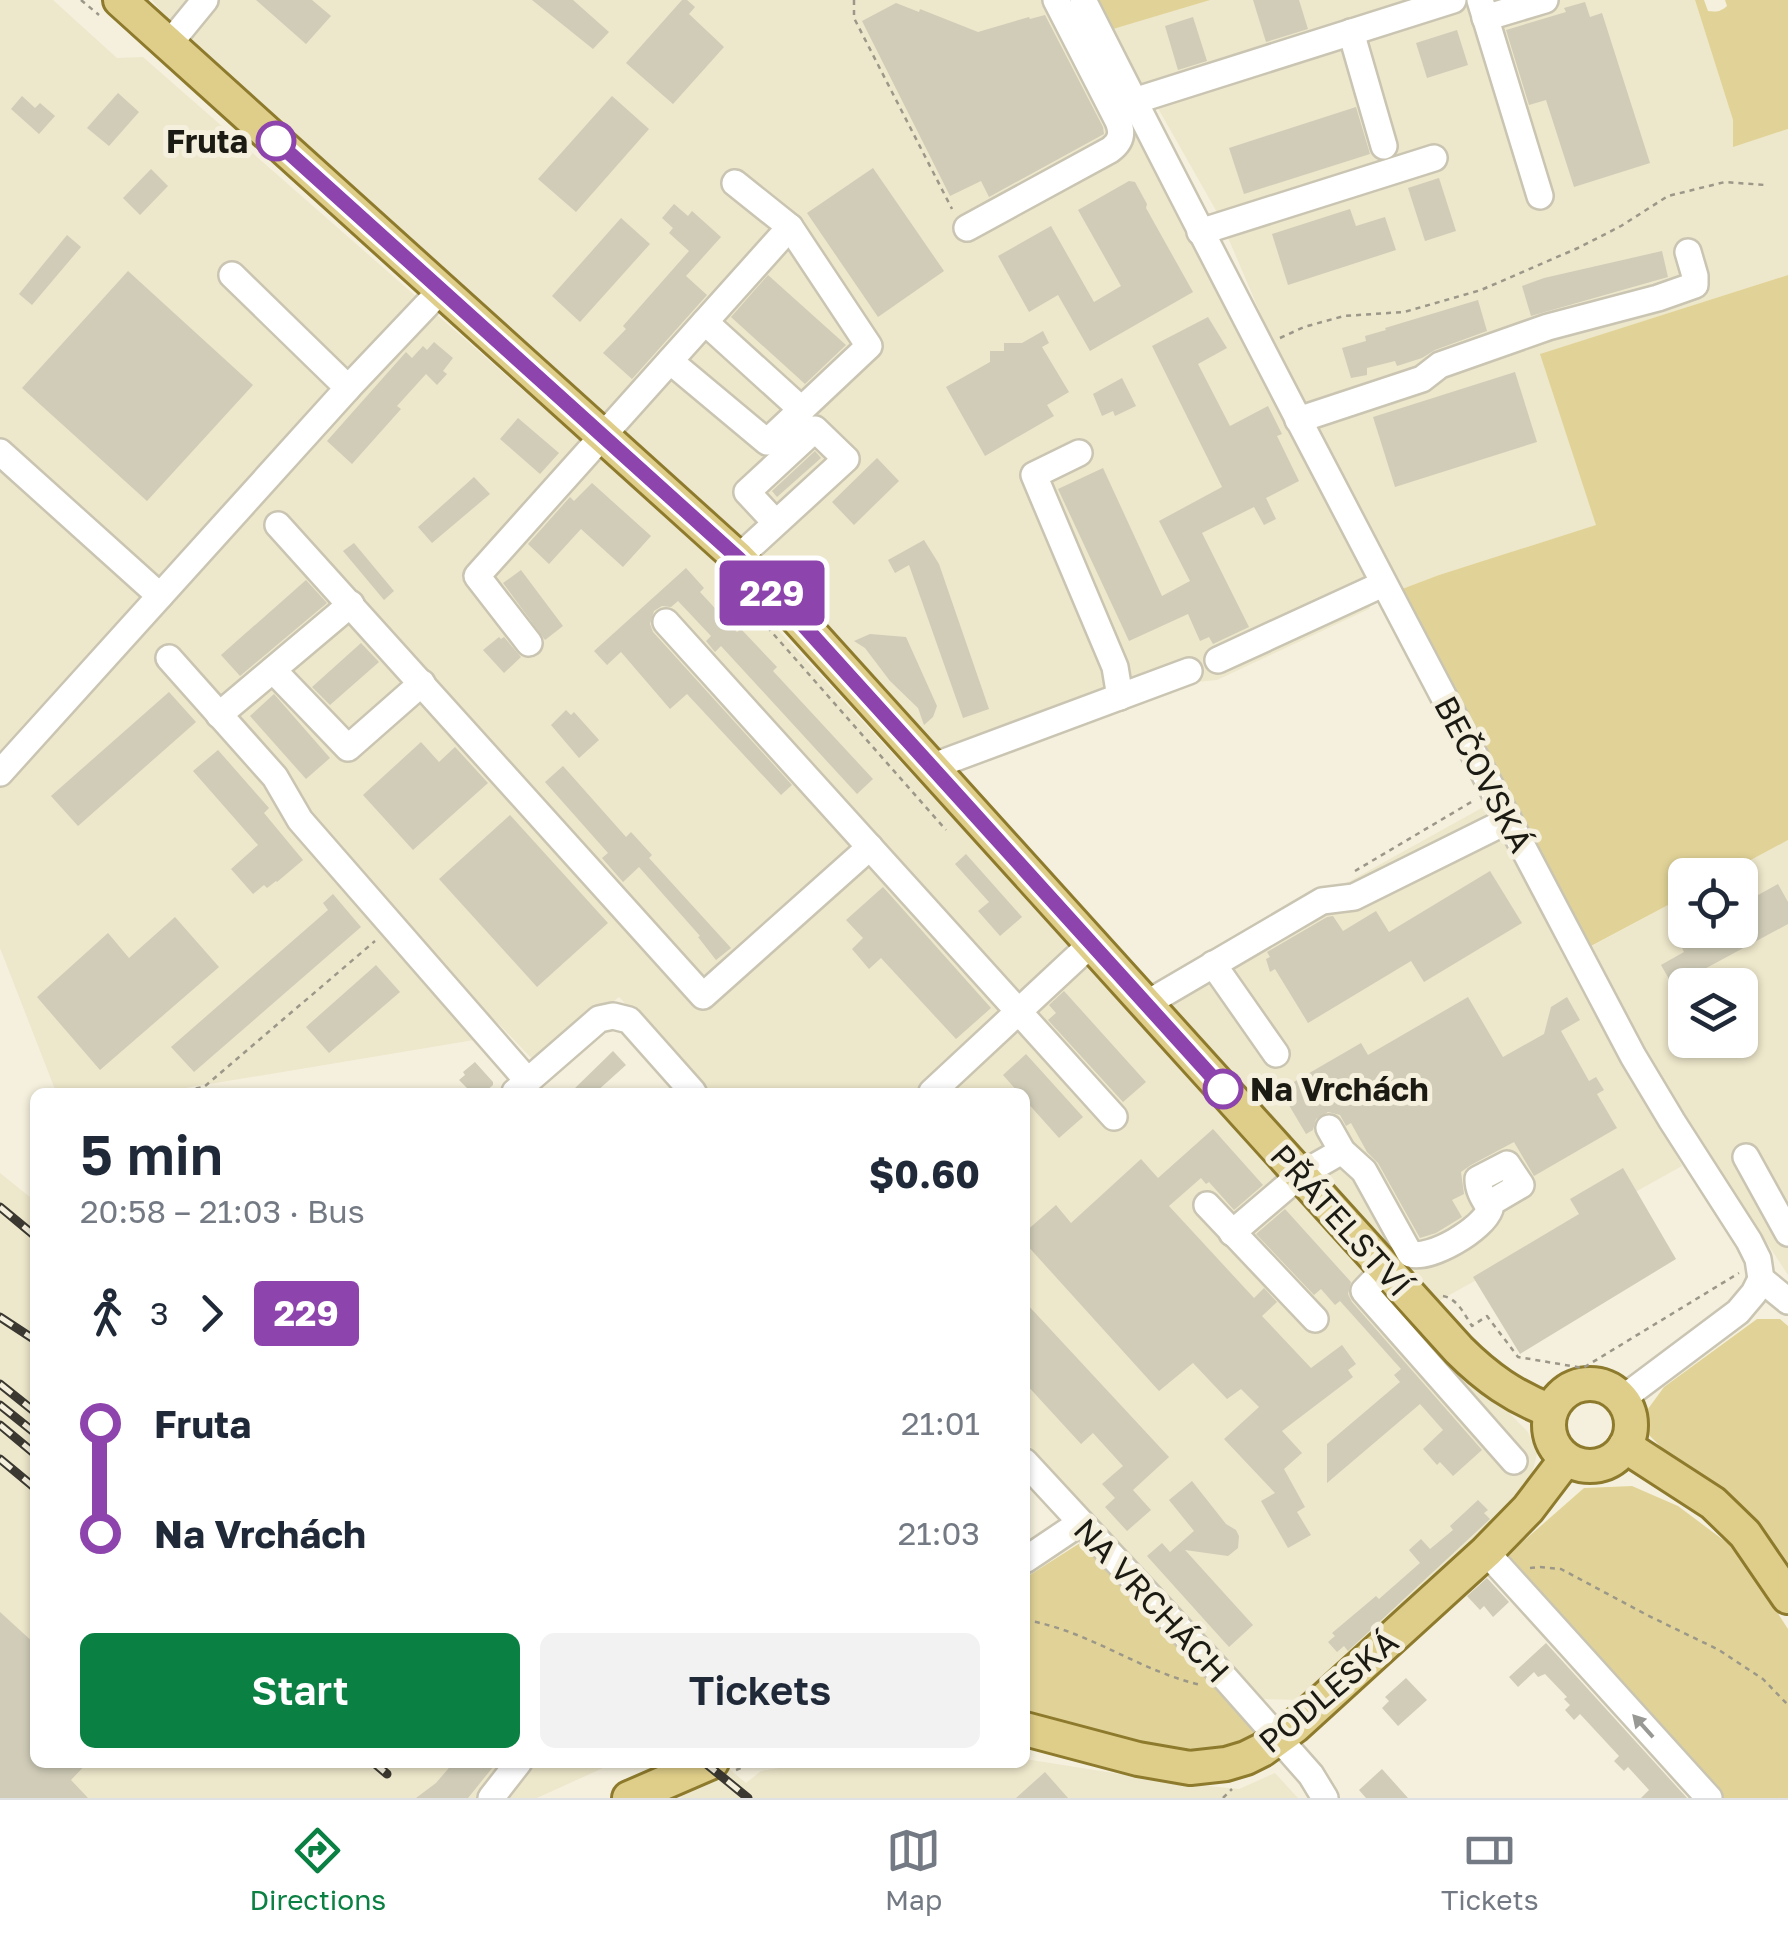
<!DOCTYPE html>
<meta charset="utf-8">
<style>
body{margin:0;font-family:"Golos Text",sans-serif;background:#f2f2f3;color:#1f2937;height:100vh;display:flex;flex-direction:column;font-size:38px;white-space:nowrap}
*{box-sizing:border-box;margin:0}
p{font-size:32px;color:#747a83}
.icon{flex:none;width:55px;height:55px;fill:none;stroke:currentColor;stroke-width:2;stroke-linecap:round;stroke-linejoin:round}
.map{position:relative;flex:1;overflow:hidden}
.sheet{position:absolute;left:30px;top:1088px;width:1000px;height:680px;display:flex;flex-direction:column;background:#fff;border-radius:15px;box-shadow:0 2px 8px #0004}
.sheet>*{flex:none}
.badge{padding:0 20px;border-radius:8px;font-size:35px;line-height:65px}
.controls{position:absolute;left:1668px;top:858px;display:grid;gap:20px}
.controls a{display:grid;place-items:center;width:90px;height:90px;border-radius:15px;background:#fff;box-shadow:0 2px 8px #0004;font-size:50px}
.map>.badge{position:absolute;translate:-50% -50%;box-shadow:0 0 0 5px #fff}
.legs{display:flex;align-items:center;gap:15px;height:110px;padding:0 50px;font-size:32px}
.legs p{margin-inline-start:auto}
.overview{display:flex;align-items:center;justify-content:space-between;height:170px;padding:0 50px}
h1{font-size:55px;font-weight:600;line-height:75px}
.action{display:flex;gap:20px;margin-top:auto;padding:20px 50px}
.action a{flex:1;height:115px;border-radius:15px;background:#0b8043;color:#fff;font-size:40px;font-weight:600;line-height:115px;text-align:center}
.action a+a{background:#f2f2f3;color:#1f2937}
ul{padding:0 50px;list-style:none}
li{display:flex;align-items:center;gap:35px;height:110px;font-size:38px}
li i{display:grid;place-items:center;width:15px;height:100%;margin:0 12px;background:currentColor}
li i::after{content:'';width:25px;height:25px;margin:-12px;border:8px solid;border-radius:50%;background:#fff}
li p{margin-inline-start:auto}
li:first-child i{background:linear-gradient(#0000 50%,currentColor 0)}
li:last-child i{background:linear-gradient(currentColor 50%,#0000 0)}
.tab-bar{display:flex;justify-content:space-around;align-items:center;height:140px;border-top:2px solid #e0e1e3;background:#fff;font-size:28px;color:#747a83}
.tab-bar a{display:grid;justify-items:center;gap:5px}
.tab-bar .active{color:#0b8043}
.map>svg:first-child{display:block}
</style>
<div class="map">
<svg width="1788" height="1798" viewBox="0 0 1788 1798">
<rect width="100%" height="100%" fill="#f5f0dd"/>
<g fill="#ede7cb" fill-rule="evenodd">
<path d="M0 0H53L117 58 143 57 573 434 716 563 1423 1326 1528 1432 1537 1454 1531 1478 1463 1550 1300 1700 1260 1699 1025 1441V1092H707L619 997 537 1064 495 1020 474 1040 162 1092H56L0 948Z"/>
<path d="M152 0H1069L1372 588 1375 597 1369 609 1217 680 1177 684 955 767 751 553 178 33Z"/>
<path d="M1098 0H1695L1733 120 1734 146 1788 129V275L1541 354 1597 525 1439 575 1402 589 1301 409 1218 214 1155 103 1133 70Z"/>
<path d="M1487 805 1682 1166 1435 1303 1154 990Z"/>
<path d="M1788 840V1275L1672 1099 1592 946 1685 896V930H1740V875H1723ZM1685 985H1740V1040H1685Z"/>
<path d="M0 1173 35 1201V1762L614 1763 537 1798H0Z"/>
<path d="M1025 1759 1177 1783 1239 1789 1275 1773 1298 1798H682L639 1763H722L746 1783 761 1771 810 1763 1025 1762Z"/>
</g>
<g fill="#e1d397">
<path d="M1098 0H1210L1113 29Z"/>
<path d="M1695 0H1704L1708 11C1717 12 1720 12 1727 6L1725 0H1788V129L1733 147V120Z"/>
<path d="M1788 275V840L1723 875H1685V896L1591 946 1402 589 1439 575 1596 525 1540 354Z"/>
<path d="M1757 1319H1780L1788 1326V1574L1719 1488 1668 1454 1646 1432 1645 1413 1664 1387Z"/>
<path d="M1632 1486 1678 1506 1738 1551 1788 1629V1798H1721L1503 1559 1584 1488Z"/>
<path d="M1080 1543 1256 1732 1213 1755 1171 1753 1025 1716V1578Z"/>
</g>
<g fill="#d0ccb8">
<path d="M256 0H312L331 16 306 44Z"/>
<path d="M532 0H573L609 32 593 49Z"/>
<path d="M682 0H687L695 7 689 14 724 47 673 104 626 63Z"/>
<path d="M1253 0H1299L1308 29 1266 42Z"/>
<path d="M1585 2 1590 17 1602 13 1650 163 1574 187 1546 100 1529 105 1506 30 1566 12 1564 8Z"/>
<path d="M896 3 919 12 920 9 978 32 1029 17 1030 19 1045 15 1103 127 1104 134 989 197 981 181 950 196 862 21Z"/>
<path d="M1193 17 1207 61 1178 70 1165 26Z"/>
<path d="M1457 30 1468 65 1427 78 1416 43Z"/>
<path d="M118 93 139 112 109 146 87 128Z"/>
<path d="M22 96 35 108 40 103 55 116 39 134 11 109Z"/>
<path d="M612 96 649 129 576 212 538 179Z"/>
<path d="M1356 107 1370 154 1244 194 1229 148Z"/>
<path d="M873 168 944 271 878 317 807 213Z"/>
<path d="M151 169 168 186 140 215 123 198Z"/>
<path d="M1439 178 1456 231 1425 241 1408 188Z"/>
<path d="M1129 181 1135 182 1147 204 1146 208 1193 292 1090 351 1058 295 1029 312 998 256 1051 226 1094 302 1121 286 1078 210Z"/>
<path d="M674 204 688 216 692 211 721 237 686 276 707 295 632 379 603 353 626 329 623 326 689 251 669 233 673 228 662 218Z"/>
<path d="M1350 209 1356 226 1385 217 1396 250 1288 285 1272 234Z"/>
<path d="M621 218 650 244 580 322 552 296Z"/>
<path d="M67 235 81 247 32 305 19 294Z"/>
<path d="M1662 251 1668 277 1531 316 1522 286 1544 278Z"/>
<path d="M128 271 253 385 147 501 22 388Z"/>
<path d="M768 275 846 345 805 384 731 317Z"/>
<path d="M1478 300 1487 331 1435 350 1422 358 1397 366 1395 361 1367 368V375L1351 378 1342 348 1366 341 1365 336 1386 330 1385 328Z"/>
<path d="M1208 317 1227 348 1198 364 1230 426 1268 406 1282 434 1277 436 1299 481 1266 498 1276 519 1264 525 1254 507 1202 533 1249 627 1213 644 1209 637 1200 641 1188 614 1129 641 1058 489 1103 468 1162 596 1190 581 1159 521 1222 487 1152 346Z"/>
<path d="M1043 331 1049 343 1042 347 1069 392 1047 405 1054 416 985 456 946 387 990 362V351H1004V343H1022Z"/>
<path d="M434 342 453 358 443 371 447 374 437 385 426 374 397 406 401 409 352 464 327 441 406 352 412 358 423 346 427 350Z"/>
<path d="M1515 372 1537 442 1395 487 1373 417Z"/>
<path d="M1122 378 1136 406 1115 416 1113 411 1102 416 1093 394Z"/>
<path d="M518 418 559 453 540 474 500 439Z"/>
<path d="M815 451 821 458 777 497 772 491Z"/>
<path d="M877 458 899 481 854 525 832 502Z"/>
<path d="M474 477 490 494 432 543 418 527Z"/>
<path d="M592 483 651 536 623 567 581 529 549 564 528 544 570 497 574 501Z"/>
<path d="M924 540 939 564 989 709 963 718 909 565 895 573 888 560Z"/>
<path d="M354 543 394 591 384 600 343 551Z"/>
<path d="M686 568 704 588 700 592 737 632 741 629 777 667 773 671 873 779 857 794 721 646 715 652 706 641 711 636 678 601 671 607 662 606 654 611 650 624 653 632 792 785 781 795 687 694 670 709 621 652 607 665 594 651Z"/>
<path d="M521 570 563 626 545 640 503 583Z"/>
<path d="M306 580 327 603 240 676 221 655Z"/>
<path d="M870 634 906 637 937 706 933 717 924 725 918 708 890 681 865 648 854 641Z"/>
<path d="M499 637 501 639 504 637 521 657 504 673 483 650Z"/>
<path d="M361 643 379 662 330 705 312 687Z"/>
<path d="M169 692 196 722 78 826 51 796Z"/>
<path d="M274 694 330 758 306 779 250 716Z"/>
<path d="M566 710 571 715 574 712 599 740 579 758 551 725Z"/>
<path d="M421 742 439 762 455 747 488 783 413 850 363 795Z"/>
<path d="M218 750 269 808 264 813 303 860 277 882 276 881 267 888 264 885 253 894 231 869 258 845 193 771Z"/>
<path d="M563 766 626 837 631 832 652 855 649 858 731 948 716 960 698 937 700 936 639 867 623 882 602 858 608 853 545 782Z"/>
<path d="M510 815 608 923 537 987 439 879Z"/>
<path d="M966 854 1022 917 1000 936 978 911 989 902 955 864Z"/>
<path d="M1490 871 1522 923 1424 982 1411 961 1308 1023 1275 969 1270 972 1266 959 1270 957 1267 952 1327 917 1333 916 1343 931 1376 911 1389 932Z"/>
<path d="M1778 884 1788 902V924L1673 986 1661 965 1684 952 1678 939 1694 930H1740V905Z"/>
<path d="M883 887 991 1008 956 1039 881 958 869 969 852 949 863 938 846 920Z"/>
<path d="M333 894 361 927 194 1072 171 1047 328 910 323 903Z"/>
<path d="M175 917 219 967 100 1070 37 997 108 933 129 958Z"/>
<path d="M376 965 400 992 329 1053 306 1027Z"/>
<path d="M1064 991 1146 1082 1123 1102 1048 1020 1056 1013 1049 1005Z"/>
<path d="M1468 997 1503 1057 1544 1034 1551 1007 1567 997 1580 1020 1561 1031 1589 1081 1596 1077 1604 1090 1597 1094 1617 1128 1534 1176 1514 1142 1471 1165 1461 1172 1464 1194 1452 1200 1462 1217 1436 1233 1420 1238 1378 1163 1367 1152 1351 1123 1346 1126 1340 1115 1328 1112 1316 1119 1313 1130 1306 1134 1280 1090 1361 1043 1368 1055Z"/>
<path d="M613 1051 626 1065 596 1092H571Z"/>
<path d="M1026 1054 1083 1117 1059 1138 1025 1100V1092H1018L1003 1075Z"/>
<path d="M475 1062 493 1082V1085L485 1092H471L459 1080 465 1075 463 1072Z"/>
<path d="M1213 1129 1263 1185 1234 1210 1209 1182 1206 1184 1201 1178 1169 1206 1254 1298 1264 1288 1277 1302 1262 1316 1311 1368 1342 1345 1356 1364 1348 1370 1353 1377 1282 1431 1302 1453 1284 1469 1305 1507 1297 1512 1311 1535 1288 1548 1261 1501 1275 1493 1224 1439 1259 1407 1241 1389 1227 1399 1193 1363 1159 1391 1025 1243V1232L1056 1205 1071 1223 1141 1159 1158 1178Z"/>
<path d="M1623 1168 1676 1259 1520 1354 1473 1277 1579 1214 1570 1199Z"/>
<path d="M1285 1209 1351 1282 1348 1294 1352 1302 1482 1450 1453 1476 1440 1462 1437 1465 1423 1449 1443 1430 1420 1404 1327 1483V1444L1400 1382 1394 1375 1401 1369 1340 1301 1335 1305 1321 1289 1314 1295 1256 1234Z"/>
<path d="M1025 1302 1169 1457 1133 1490 1151 1510 1127 1531 1105 1507 1115 1498 1102 1484 1123 1466 1093 1433 1081 1444 1025 1383Z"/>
<path d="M1192 1481 1226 1524 1236 1530 1239 1536 1238 1548 1228 1556 1185 1550 1253 1625 1229 1647 1147 1556 1162 1543 1170 1552 1194 1531 1169 1500Z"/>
<path d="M1478 1500 1488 1510 1484 1513 1490 1519 1348 1651 1344 1646 1337 1652 1328 1642 1335 1636 1332 1633 1376 1596 1379 1599 1420 1563 1409 1550 1421 1539 1430 1549 1453 1530 1450 1526Z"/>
<path d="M1487 1578 1509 1602 1493 1617 1484 1606 1480 1610 1467 1596Z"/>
<path d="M0 1612 35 1644V1762H88L71 1780 88 1798H0Z"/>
<path d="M1546 1643 1687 1798H1641L1649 1790 1628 1767 1624 1771 1614 1761 1619 1756 1580 1714 1574 1720 1565 1710 1570 1705 1564 1699 1567 1697 1545 1674 1538 1677 1534 1672 1518 1687 1509 1677Z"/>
<path d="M1406 1678 1427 1700 1398 1726 1382 1708 1389 1701 1385 1697Z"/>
<path d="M454 1762H497L468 1798H416L436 1783Z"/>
<path d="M1382 1769 1408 1798H1366L1359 1790Z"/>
<path d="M1045 1772 1068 1798H1016Z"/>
</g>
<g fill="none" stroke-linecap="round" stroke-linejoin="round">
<defs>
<g id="minor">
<path d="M1083 0C1262 354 1448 705 1633 1056L1672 1121 1749 1241 1758 1259 1761 1279 1788 1301"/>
<path d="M1480 0 1540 196"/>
<path d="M1485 18 1545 0"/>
<path d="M1351 32 1384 146"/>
<path d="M169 44 205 0"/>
<path d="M1134 101 1453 0"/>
<path d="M967 228 1110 150C1121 142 1123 133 1118 121L1056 0"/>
<path d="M1200 232 1434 158"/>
<path d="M232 275 348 388"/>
<path d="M705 322 802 410"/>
<path d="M670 361 767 442 869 346 790 227 735 183"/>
<path d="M1298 420 1422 379 1440 365 1548 327 1658 298 1695 285V276L1688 252"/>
<path d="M0 452 160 596"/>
<path d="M1079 453 1034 475 1115 667 1120 697"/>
<path d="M278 525 703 996 870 847"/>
<path d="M738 558 846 459 815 429 747 492 776 523"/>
<path d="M666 622 1114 1117"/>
<path d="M529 643 477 576 790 227"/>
<path d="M169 658 275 777 300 820 527 1080"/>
<path d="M1218 660 1383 584"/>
<path d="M273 670 348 748 422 683"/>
<path d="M219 715 351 604"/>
<path d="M931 767 1189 671"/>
<path d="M0 773 348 388 441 290"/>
<path d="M1213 964 1276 1054"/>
<path d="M1146 1004 1322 901 1354 897 1509 820"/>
<path d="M515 1092 599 1019 613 1016 629 1020 693 1092"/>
<path d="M932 1092 1091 944"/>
<path d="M1329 1128 1342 1151 1364 1171 1410 1254C1431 1260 1483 1229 1490 1209 1484 1199 1478 1191 1478 1179L1507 1164 1521 1185 1487 1205"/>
<path d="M1746 1157 1788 1233"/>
<path d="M1207 1205 1315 1319"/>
<path d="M1232 1233 1300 1175 1342 1151"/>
<path d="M1385 1269 1364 1291 1514 1461"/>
<path d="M1622 1399 1738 1312 1754 1293 1761 1279"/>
<path d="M1025 1462 1226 1679 1311 1775 1325 1798"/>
<path d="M1486 1552 1709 1798"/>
<path d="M1025 1560 1080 1523"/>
<path d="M491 1798 519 1762"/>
</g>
<g id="major">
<path d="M120 0 738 558 795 616 1459 1350C1487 1378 1514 1397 1551 1411"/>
<circle cx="1590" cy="1425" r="41"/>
<path d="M1625 1446 1713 1503 1745 1534 1788 1597"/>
<path d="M1025 1729 1138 1759 1190 1768 1226 1764 1246 1758 1262 1750 1295 1726 1486 1552 1528 1509 1566 1459"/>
<path d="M629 1798 712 1762"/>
</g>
</defs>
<use href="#minor" stroke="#cac5b2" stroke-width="30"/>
<use href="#major" stroke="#8d7a2c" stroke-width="38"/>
<g stroke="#9b9789" stroke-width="2.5" stroke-dasharray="5 5" stroke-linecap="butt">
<path d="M81 0 99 15"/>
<path d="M854 0V18L952 209"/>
<path d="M1280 338 1304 327 1344 316 1404 312 1481 290 1578 248 1621 226 1668 196 1725 182 1765 185"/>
<path d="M754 612 946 830"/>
<path d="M1355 871 1473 801"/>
<path d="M176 1092 204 1087 375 941"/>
<path d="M1443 1296C1458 1299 1464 1314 1472 1326L1487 1316 1518 1357 1583 1368 1739 1273"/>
<path d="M1530 1568 1540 1567 1561 1569 1647 1615 1719 1650 1763 1679 1788 1705"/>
<path d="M1025 1620C1088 1630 1139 1671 1201 1685"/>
<path d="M736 1770 755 1762"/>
<path d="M1223 1798 1232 1789"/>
</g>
<use href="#minor" stroke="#fff" stroke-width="25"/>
<use href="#major" stroke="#dfce89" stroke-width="32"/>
<defs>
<g id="rail">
<path d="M0 1207 35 1236"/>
<path d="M0 1317 35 1340"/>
<path d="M0 1384 35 1412"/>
<path d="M0 1405 35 1433"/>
<path d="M0 1425 35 1454"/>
<path d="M0 1459 35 1488"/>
<path d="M373 1762 387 1774"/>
<path d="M704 1762 748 1798"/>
</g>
</defs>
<use href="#rail" stroke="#3a3830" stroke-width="9"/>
<use href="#rail" stroke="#f5f0dd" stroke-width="5" stroke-dasharray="15" stroke-linecap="butt"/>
</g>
<defs><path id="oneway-solid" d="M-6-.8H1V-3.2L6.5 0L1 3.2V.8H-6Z" transform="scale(2.5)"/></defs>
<use fill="#989895" href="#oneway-solid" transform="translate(1643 1726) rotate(-132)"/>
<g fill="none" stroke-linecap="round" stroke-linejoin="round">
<defs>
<path id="line-1" d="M276 141 738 558 795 616 1223 1089"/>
</defs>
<use href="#line-1" stroke="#fff" stroke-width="22"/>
<use href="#line-1" stroke="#8e44ad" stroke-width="15"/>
</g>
<g fill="#fff" stroke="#8e44ad" stroke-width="5">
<circle cx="276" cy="141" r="18"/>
<circle cx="1223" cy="1089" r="18"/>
</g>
<g text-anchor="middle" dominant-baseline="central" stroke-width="10" stroke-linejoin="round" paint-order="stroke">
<g font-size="32" font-weight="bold" fill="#1b1a13" stroke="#f5f0dd" text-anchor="end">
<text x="248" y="141">Fruta</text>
<text x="1250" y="1089" text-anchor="start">Na Vrchách</text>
</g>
<g font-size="32" fill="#1b1a13" stroke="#f5f0dd">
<text transform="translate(1484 774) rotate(62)">BEČOVSKÁ</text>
<text transform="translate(1341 1220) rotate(48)">PŘÁTELSTVÍ</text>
<text transform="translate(1152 1600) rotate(47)">NA VRCHÁCH</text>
<text transform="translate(1328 1691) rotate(-40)">PODLESKÁ</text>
</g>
</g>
</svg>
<div class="controls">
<a><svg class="icon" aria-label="locate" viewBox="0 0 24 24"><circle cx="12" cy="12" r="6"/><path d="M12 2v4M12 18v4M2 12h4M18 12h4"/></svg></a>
<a><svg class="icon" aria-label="layers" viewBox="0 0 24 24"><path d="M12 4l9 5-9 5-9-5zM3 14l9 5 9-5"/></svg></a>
</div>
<b class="badge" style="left:772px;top:593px;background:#8e44ad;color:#fff">229</b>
<section class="sheet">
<div class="overview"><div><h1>5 min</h1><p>20:58 – 21:03 · Bus</p></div><b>$0.60</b></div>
<div class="legs"><svg class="icon" aria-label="walk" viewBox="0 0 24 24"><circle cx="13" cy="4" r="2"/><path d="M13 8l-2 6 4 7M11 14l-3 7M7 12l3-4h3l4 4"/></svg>3<svg class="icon" aria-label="forward" viewBox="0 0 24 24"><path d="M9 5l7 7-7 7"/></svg><b class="badge" style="background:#8e44ad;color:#fff">229</b></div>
<ul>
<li><i style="color:#8e44ad"></i><b>Fruta</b><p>21:01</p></li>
<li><i style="color:#8e44ad"></i><b>Na Vrchách</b><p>21:03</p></li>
</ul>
<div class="action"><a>Start</a><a>Tickets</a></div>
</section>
</div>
<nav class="tab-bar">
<a class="active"><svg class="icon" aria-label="directions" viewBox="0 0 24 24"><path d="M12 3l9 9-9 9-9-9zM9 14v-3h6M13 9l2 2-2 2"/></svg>Directions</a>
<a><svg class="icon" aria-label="map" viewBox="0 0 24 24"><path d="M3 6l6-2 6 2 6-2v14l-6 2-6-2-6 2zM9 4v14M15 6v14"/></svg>Map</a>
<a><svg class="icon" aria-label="tickets" viewBox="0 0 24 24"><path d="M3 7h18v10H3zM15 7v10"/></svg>Tickets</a>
</nav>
